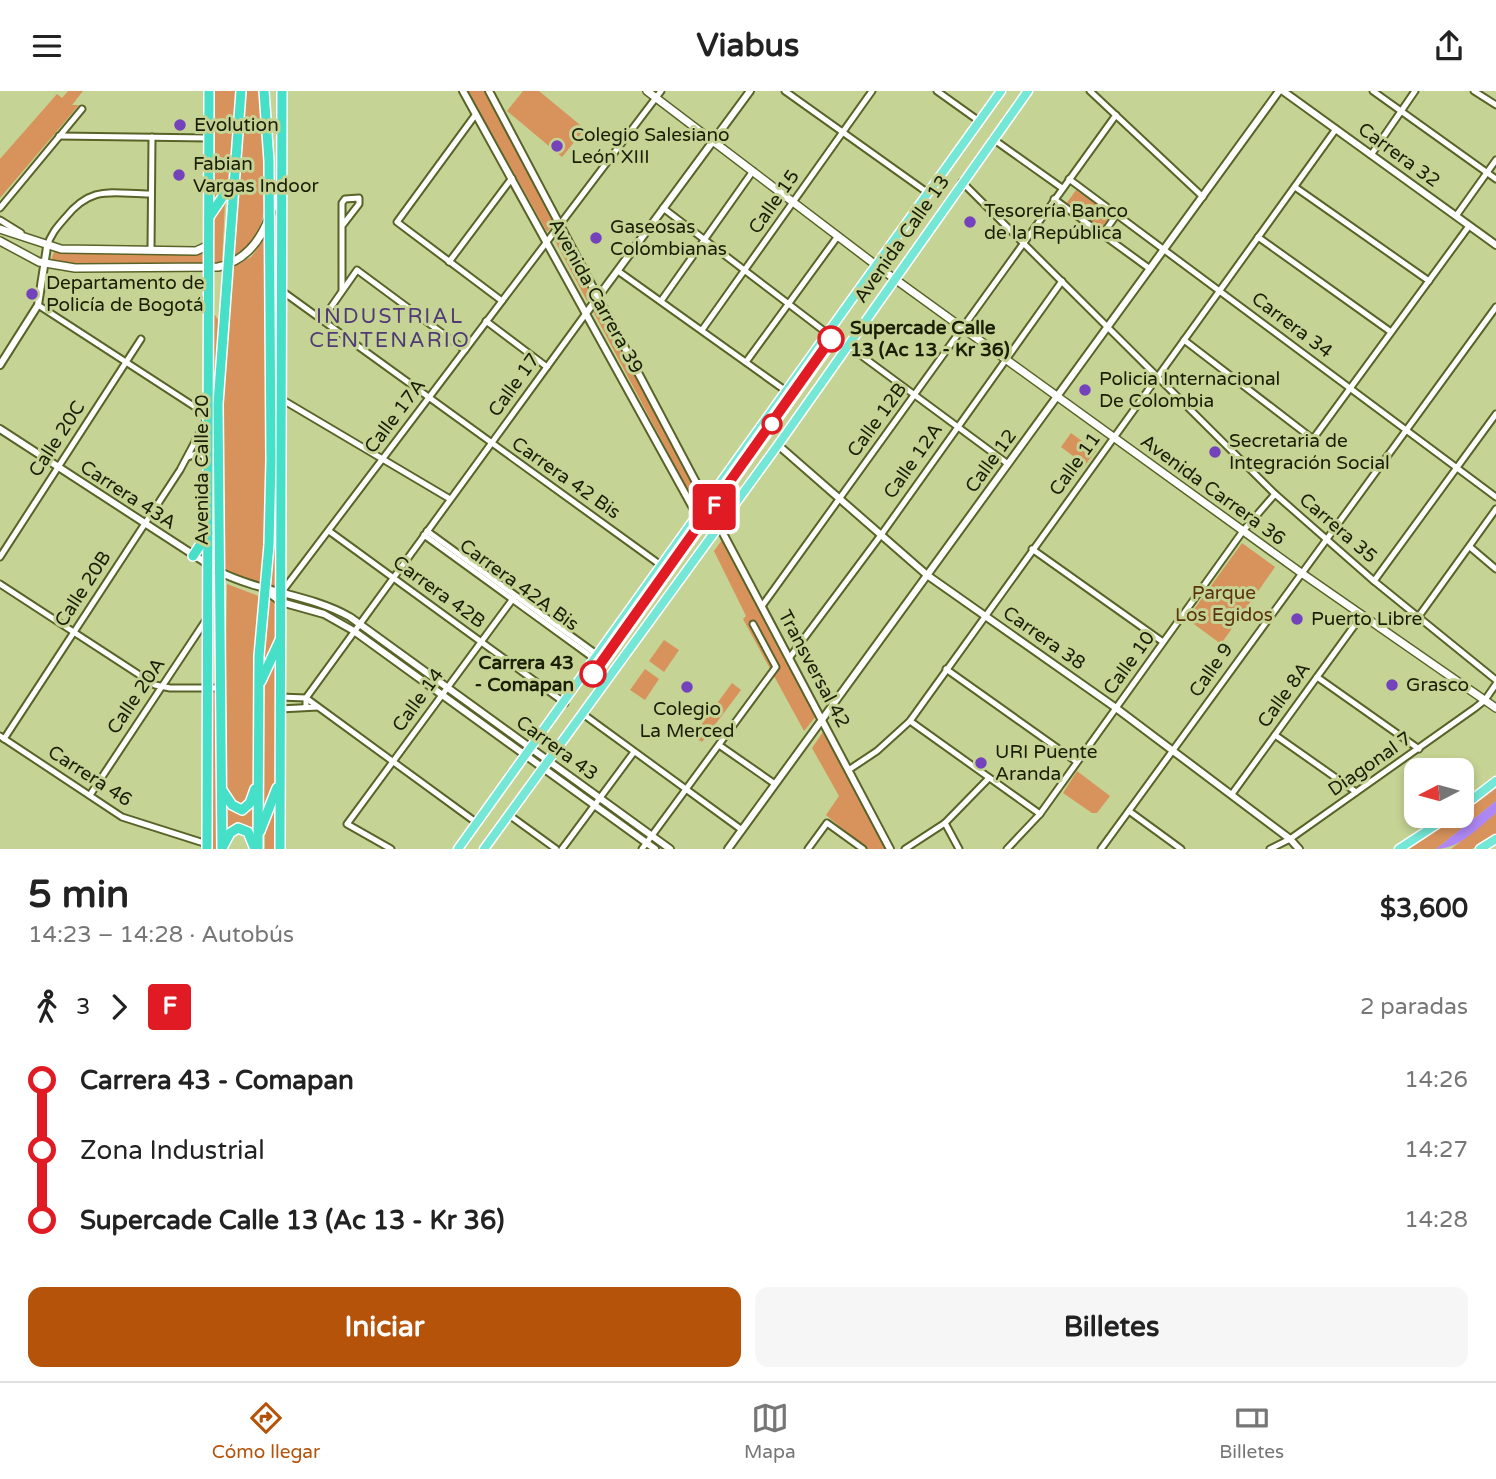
<!DOCTYPE html>
<html lang="es">
<meta charset="utf-8">
<style>
body{margin:0;font-family:"Varela Round",sans-serif;background:#f6f6f6;color:#222;height:100vh;display:flex;flex-direction:column;font-size:26px;white-space:nowrap}
*{box-sizing:border-box;margin:0}
p{font-size:23px;color:#767676}
.icon{flex:none;width:38px;height:38px;fill:none;stroke:currentColor;stroke-width:2;stroke-linecap:round;stroke-linejoin:round}
.map{position:relative;height:758px;overflow:hidden}
.details{display:flex;flex-direction:column;background:#fff;flex:1}
.details>*{flex:none}
.badge{padding:0 14px;border-radius:5px;font-size:24px;line-height:46px}
.needle{width:46px;rotate:264deg}
.tools{position:absolute;left:1404px;top:667px;display:grid;gap:14px}
.tools a{display:grid;place-items:center;width:70px;height:70px;border-radius:14px;background:#fff;box-shadow:0 4px 10px #0003;font-size:35px}
.map>.badge{position:absolute;translate:-50% -50%;box-shadow:0 0 0 4px #fff}
.legs{display:flex;align-items:center;gap:10px;height:77px;padding:0 28px;font-size:23px}
.legs p{margin-inline-start:auto}
.headline{display:flex;align-items:center;justify-content:space-between;height:119px;padding:0 28px}
h1{font-size:38px;font-weight:700;line-height:52px}
.button{display:flex;gap:14px;margin-top:auto;padding:14px 28px}
.button a{flex:1;height:80px;border-radius:14px;background:#b45309;color:#fff;font-size:28px;font-weight:700;line-height:80px;text-align:center}
.button a+a{background:#f6f6f6;color:#222}
ul{padding:0 28px;list-style:none}
li{display:flex;align-items:center;gap:24px;height:70px;font-size:26px}
li i{display:grid;place-items:center;width:10px;height:100%;margin:0 9px;background:currentColor}
li i::after{content:'';width:18px;height:18px;margin:-9px;border:5px solid;border-radius:50%;background:#fff}
li p{margin-inline-start:auto}
li:first-child i{background:linear-gradient(#0000 50%,currentColor 0)}
li:last-child i{background:linear-gradient(currentColor 50%,#0000 0)}
header{display:flex;justify-content:space-between;align-items:center;height:91px;padding:0 28px;background:#fff;font-size:32px;font-weight:700}
.dock{display:flex;justify-content:space-around;align-items:center;height:98px;border-top:2px solid #e0e0e0;background:#fff;font-size:19px;color:#767676}
.dock a{display:grid;justify-items:center;gap:4px}
.dock .on{color:#b45309}
.map>svg:first-child{display:block}
</style>
<header><svg class="icon" aria-label="menu" viewBox="0 0 24 24"><path d="M4 6h16M4 12h16M4 18h16"/></svg>Viabus<svg class="icon" aria-label="share" viewBox="0 0 24 24"><path d="M12 15V3M7 8l5-5 5 5M5 13v7h14v-7"/></svg></header>
<div class="map">
<svg width="1496" height="758" viewBox="0 0 1496 758">
<rect width="100%" height="100%" fill="#c5d394"/>
<g fill="#d8935c">
<path d="M68 0H83L72 14H79L0 107V68L57 3 62 7Z"/>
<path d="M212 0H237L227 98 211 115Z"/>
<path d="M247 0H259C264 50 285 141 231 169Z"/>
<path d="M468 0H484L556 131 547 141Z"/>
<path d="M523 0H539L585 38 562 66 507 20Z"/>
<path d="M1076 99 1111 123 1101 139 1066 113Z"/>
<path d="M225 112 222 172 211 174 212 129Z"/>
<path d="M559 140 594 204 587 210 554 148Z"/>
<path d="M265 147 266 446 262 487 258 493 224 478 222 319 230 177 251 166Z"/>
<path d="M206 160V175L84 174 51 169 54 161 191 163Z"/>
<path d="M598 212 703 410 698 418 593 220Z"/>
<path d="M215 224 219 230 212 315V226Z"/>
<path d="M1071 342 1096 360 1085 374 1061 356Z"/>
<path d="M274 381H279L278 493 275 495 269 494Z"/>
<path d="M722 449 817 624 804 640 743 528 746 525 714 460Z"/>
<path d="M1242 452 1275 476 1221 553 1187 528Z"/>
<path d="M227 493 261 506 256 555 253 692 251 705 243 715H236L224 694Z"/>
<path d="M267 507 278 510 277 544 263 577Z"/>
<path d="M664 549 679 559 664 581 649 570Z"/>
<path d="M277 560 276 695 263 726 264 588Z"/>
<path d="M645 578 659 588 645 609 630 599Z"/>
<path d="M732 592 741 599 702 651 693 645Z"/>
<path d="M213 599 216 602 219 758H211Z"/>
<path d="M825 638 886 758H867L826 724 839 705 812 657Z"/>
<path d="M1077 680 1110 705 1097 722H1092L1063 702Z"/>
<path d="M1496 692V710L1436 758H1406L1454 725 1461 724V719Z"/>
<path d="M255 708V749L249 738 225 745V709L231 719 240 722Z"/>
<path d="M277 711 276 758H265V744Z"/>
<path d="M1496 722V743L1472 758H1451Z"/>
</g>
<path fill="#ae87f5" d="M1496 710V722C1478 737 1459 758 1436 758Z"/>
<g fill="none" stroke-linecap="round" stroke-linejoin="round">
<defs>
<g id="minor">
<path d="M785 0 928 102"/>
<path d="M937 0 979 30"/>
<path d="M1090 0 1203 106"/>
<path d="M1373 0 1496 88"/>
<path d="M1474 0 1496 14"/>
<path d="M476 23 397 131 502 210"/>
<path d="M59 45 209 47"/>
<path d="M993 48 1062 97"/>
<path d="M1371 64 1415 0"/>
<path d="M1069 88 1496 406"/>
<path d="M962 91 1275 403 1374 490 1496 589"/>
<path d="M1295 96 1429 190"/>
<path d="M1054 108 1150 178"/>
<path d="M0 117 82 18"/>
<path d="M663 117 828 243"/>
<path d="M1456 125 1496 69"/>
<path d="M0 129 21 142"/>
<path d="M1103 143 1117 123"/>
<path d="M1258 146 1391 241"/>
<path d="M47 156C50 144 57 136 65 127 92 93 112 103 151 103"/>
<path d="M151 159 152 46"/>
<path d="M449 171 512 87"/>
<path d="M618 180 786 300"/>
<path d="M342 199V112L345 108 359 107V113L342 135"/>
<path d="M282 200 662 475"/>
<path d="M661 210 753 80"/>
<path d="M38 214 209 325"/>
<path d="M322 229 357 179 465 259"/>
<path d="M486 230 547 276"/>
<path d="M702 239 872 0"/>
<path d="M1184 249 1313 348 1469 135"/>
<path d="M847 254 1008 373"/>
<path d="M746 271 838 145"/>
<path d="M271 302 450 408"/>
<path d="M188 366 198 362 207 367"/>
<path d="M329 440 565 612"/>
<path d="M427 440 599 565"/>
<path d="M424 444 596 569"/>
<path d="M1470 456 1496 478"/>
<path d="M1032 458 1163 551"/>
<path d="M0 466 141 248"/>
<path d="M1374 490 1496 323"/>
<path d="M0 493 155 594 170 597H221"/>
<path d="M281 502 661 0"/>
<path d="M762 515 1116 24"/>
<path d="M1419 525 1496 418"/>
<path d="M790 566 881 444 1062 190"/>
<path d="M946 578 1077 671"/>
<path d="M1317 586 1419 658"/>
<path d="M280 606 306 607 477 732"/>
<path d="M306 616V607L587 221"/>
<path d="M280 618 318 616"/>
<path d="M583 623 742 739"/>
<path d="M910 630 1040 723"/>
<path d="M1275 644 1356 701"/>
<path d="M0 645 122 726 207 753"/>
<path d="M4 648 180 379 207 328"/>
<path d="M719 654 775 693"/>
<path d="M850 678 877 660 910 630 1336 38"/>
<path d="M1232 703 1362 524"/>
<path d="M90 704 206 529"/>
<path d="M1129 720 1181 758"/>
<path d="M509 724 556 758"/>
<path d="M945 732 959 758"/>
<path d="M391 758 347 733 515 505"/>
<path d="M562 758 634 661"/>
<path d="M642 758 776 576 753 533"/>
<path d="M808 758 827 732 863 758"/>
<path d="M905 758 945 732 989 687"/>
<path d="M1007 758 1040 723 1243 440 1275 403"/>
<path d="M1101 758 1496 216"/>
<path d="M1270 758 1290 748 1475 617 1485 609 1496 593"/>
</g>
<g id="tertiary">
<path d="M463 0 698 426"/>
<path d="M489 0 890 758"/>
<path d="M1283 0 1496 154"/>
<path d="M587 221 750 0"/>
<path d="M0 274 38 214 47 156"/>
<path d="M0 338 220 481C263 502 309 503 350 526L670 758"/>
<path d="M778 354 927 484 1116 617 1290 748 1299 758"/>
<path d="M268 501 281 511 324 523 354 540 655 758"/>
<path d="M728 758 1279 0"/>
</g>
<g id="secondary">
<path d="M647 0 881 178 1300 481 1496 617"/>
<path d="M0 138 61 158 196 160 209 154"/>
<path d="M0 150 39 171 75 177 218 176C259 167 270 128 280 92"/>
</g>
<g id="primary">
<path d="M1461 717 1496 690"/>
<path d="M458 758 1001 0"/>
<path d="M484 758 778 354 1028 0"/>
<path d="M1399 758 1451 724"/>
<path d="M1480 758 1496 748"/>
</g>
<g id="trunk">
<path d="M209 126 230 95"/>
<path d="M193 465 208 442"/>
<path d="M261 590 280 549"/>
<path d="M222 699 232 714 242 719 250 712 255 698"/>
<path d="M260 740 277 697"/>
<path d="M223 755 230 742 238 737 248 741 255 758"/>
<path d="M207 758 209 0"/>
<path d="M222 758 218 313 241 0"/>
<path d="M258 758 259 565 269 454 271 369 269 70 264 0"/>
<path d="M280 758 282 0"/>
</g>
</defs>
<use href="#minor" stroke="#586327" stroke-width="9"/>
<use href="#tertiary" stroke="#586327" stroke-width="10"/>
<use href="#secondary" stroke="#586327" stroke-width="10"/>
<use href="#primary" stroke="#fff" stroke-width="11"/>
<use href="#trunk" stroke="#fff" stroke-width="12"/>
<use href="#minor" stroke="#fff" stroke-width="5"/>
<use href="#tertiary" stroke="#fff" stroke-width="6"/>
<use href="#secondary" stroke="#fff" stroke-width="7"/>
<use href="#primary" stroke="#74e7d6" stroke-width="8"/>
<use href="#trunk" stroke="#46dfc8" stroke-width="9"/>
</g>
<g fill="none" stroke-linecap="round" stroke-linejoin="round">
<defs>
<path id="line-1" d="M593 583 831 248"/>
</defs>
<use href="#line-1" stroke="#fff" stroke-width="16"/>
<use href="#line-1" stroke="#e01b24" stroke-width="10"/>
</g>
<g fill="#7443bb" stroke="#c5d394" stroke-width="2.5">
<circle cx="180" cy="34" r="7"/>
<circle cx="557" cy="55" r="7"/>
<circle cx="179" cy="84" r="7"/>
<circle cx="970" cy="131" r="7"/>
<circle cx="596" cy="147" r="7"/>
<circle cx="32" cy="203" r="7"/>
<circle cx="1085" cy="299" r="7"/>
<circle cx="1215" cy="361" r="7"/>
<circle cx="1297" cy="528" r="7"/>
<circle cx="1392" cy="594" r="7"/>
<circle cx="687" cy="596" r="7"/>
<circle cx="981" cy="672" r="7"/>
</g>
<g fill="#fff" stroke="#e01b24" stroke-width="3.5">
<circle cx="831" cy="248" r="12"/>
<circle cx="772" cy="333" r="9"/>
<circle cx="593" cy="583" r="12"/>
</g>
<g text-anchor="middle" dominant-baseline="central" stroke-width="6" stroke-linejoin="round" paint-order="stroke">
<g font-size="19" fill="#191e05" stroke="#c5d394" text-anchor="start">
<text x="194" y="34">Evolution</text>
<text x="571" y="44">Colegio Salesiano<tspan x="571" dy="22">León XIII</tspan></text>
<text x="193" y="73">Fabian<tspan x="193" dy="22">Vargas Indoor</tspan></text>
<text x="984" y="120">Tesorería Banco<tspan x="984" dy="22">de la República</tspan></text>
<text x="610" y="136">Gaseosas<tspan x="610" dy="22">Colombianas</tspan></text>
<text x="46" y="192">Departamento de<tspan x="46" dy="22">Policía de Bogotá</tspan></text>
<text x="1099" y="288">Policia Internacional<tspan x="1099" dy="22">De Colombia</tspan></text>
<text x="1229" y="350">Secretaria de<tspan x="1229" dy="22">Integración Social</tspan></text>
<text x="1311" y="528">Puerto Libre</text>
<text x="1406" y="594">Grasco</text>
<text x="687" y="618" text-anchor="middle">Colegio<tspan x="687" dy="22">La Merced</tspan></text>
<text x="995" y="661">URI Puente<tspan x="995" dy="22">Aranda</tspan></text>
</g>
<g font-size="19" fill="#191e05" stroke="#c5d394">
<text transform="translate(1399 64) rotate(36)">Carrera 32</text>
<text transform="translate(774 111) rotate(-55)">Calle 15</text>
<text transform="translate(902 148) rotate(-55)">Avenida Calle 13</text>
<text transform="translate(596 205) rotate(61)">Avenida Carrera 39</text>
<text transform="translate(1292 234) rotate(37)">Carrera 34</text>
<text transform="translate(514 294) rotate(-54)">Calle 17</text>
<text transform="translate(395 325) rotate(-53)">Calle 17A</text>
<text transform="translate(877 329) rotate(-54)">Calle 12B</text>
<text transform="translate(57 348) rotate(-57)">Calle 20C</text>
<text transform="translate(913 370) rotate(-55)">Calle 12A</text>
<text transform="translate(991 370) rotate(-54)">Calle 12</text>
<text transform="translate(1075 373) rotate(-54)">Calle 11</text>
<text transform="translate(202 379) rotate(-90)">Avenida Calle 20</text>
<text transform="translate(566 387) rotate(35)">Carrera 42 Bis</text>
<text transform="translate(1213 399) rotate(36)">Avenida Carrera 36</text>
<text transform="translate(128 404) rotate(33)">Carrera 43A</text>
<text transform="translate(1338 437) rotate(41)">Carrera 35</text>
<text transform="translate(519 494) rotate(36)">Carrera 42A Bis</text>
<text transform="translate(83 498) rotate(-57)">Calle 20B</text>
<text transform="translate(439 501) rotate(36)">Carrera 42B</text>
<text transform="translate(1044 547) rotate(35)">Carrera 38</text>
<text transform="translate(1129 572) rotate(-54)">Calle 10</text>
<text transform="translate(814 578) rotate(62)">Transversal 42</text>
<text transform="translate(1211 579) rotate(-55)">Calle 9</text>
<text transform="translate(1284 604) rotate(-54)">Calle 8A</text>
<text transform="translate(136 605) rotate(-56)">Calle 20A</text>
<text transform="translate(418 609) rotate(-54)">Calle 14</text>
<text transform="translate(557 657) rotate(36)">Carrera 43</text>
<text transform="translate(1370 673) rotate(-35)">Diagonal 7</text>
<text transform="translate(90 685) rotate(33)">Carrera 46</text>
</g>
<g font-size="19" font-weight="bold" fill="#191e05" stroke="#c5d394" text-anchor="start">
<text x="850" y="237">Supercade Calle<tspan x="850" dy="22">13 (Ac 13 - Kr 36)</tspan></text>
<text x="574" y="572" text-anchor="end">Carrera 43<tspan x="574" dy="22">- Comapan</tspan></text>
</g>
<g font-size="19" fill="#5b330f" stroke="#c5d394">
<text x="1224" y="502">Parque<tspan x="1224" dy="22">Los Egidos</tspan></text>
</g>
<g font-size="21" letter-spacing="2" fill="#503a76" stroke="#c5d394">
<text x="390" y="225">INDUSTRIAL<tspan x="390" dy="24">CENTENARIO</tspan></text>
</g>
</g>
</svg>
<div class="tools">
<a><svg class="needle" viewBox="-14 -14 28 28"><path d="M0-13l5 13h-10z" fill="#e53935"/><path d="M0 13l5-13h-10z" fill="#767676"/></svg></a>
</div>
<b class="badge" style="left:714px;top:416px;background:#e01b24;color:#fff">F</b>
</div>
<section class="details">
<div class="headline"><div><h1>5 min</h1><p>14:23 – 14:28 · Autobús</p></div><b>$3,600</b></div>
<div class="legs"><svg class="icon" aria-label="walk" viewBox="0 0 24 24"><circle cx="13" cy="4" r="2"/><path d="M13 8l-2 6 4 7M11 14l-3 7M7 12l3-4h3l4 4"/></svg>3<svg class="icon" aria-label="forward" viewBox="0 0 24 24"><path d="M9 5l7 7-7 7"/></svg><b class="badge" style="background:#e01b24;color:#fff">F</b><p>2 paradas</p></div>
<ul>
<li><i style="color:#e01b24"></i><b>Carrera 43 - Comapan</b><p>14:26</p></li>
<li><i style="color:#e01b24"></i><span>Zona Industrial</span><p>14:27</p></li>
<li><i style="color:#e01b24"></i><b>Supercade Calle 13 (Ac 13 - Kr 36)</b><p>14:28</p></li>
</ul>
<div class="button"><a>Iniciar</a><a>Billetes</a></div>
</section>
<nav class="dock">
<a class="on"><svg class="icon" aria-label="directions" viewBox="0 0 24 24"><path d="M12 3l9 9-9 9-9-9zM9 14v-3h6M13 9l2 2-2 2"/></svg>Cómo llegar</a>
<a><svg class="icon" aria-label="map" viewBox="0 0 24 24"><path d="M3 6l6-2 6 2 6-2v14l-6 2-6-2-6 2zM9 4v14M15 6v14"/></svg>Mapa</a>
<a><svg class="icon" aria-label="tickets" viewBox="0 0 24 24"><path d="M3 7h18v10H3zM15 7v10"/></svg>Billetes</a>
</nav>
